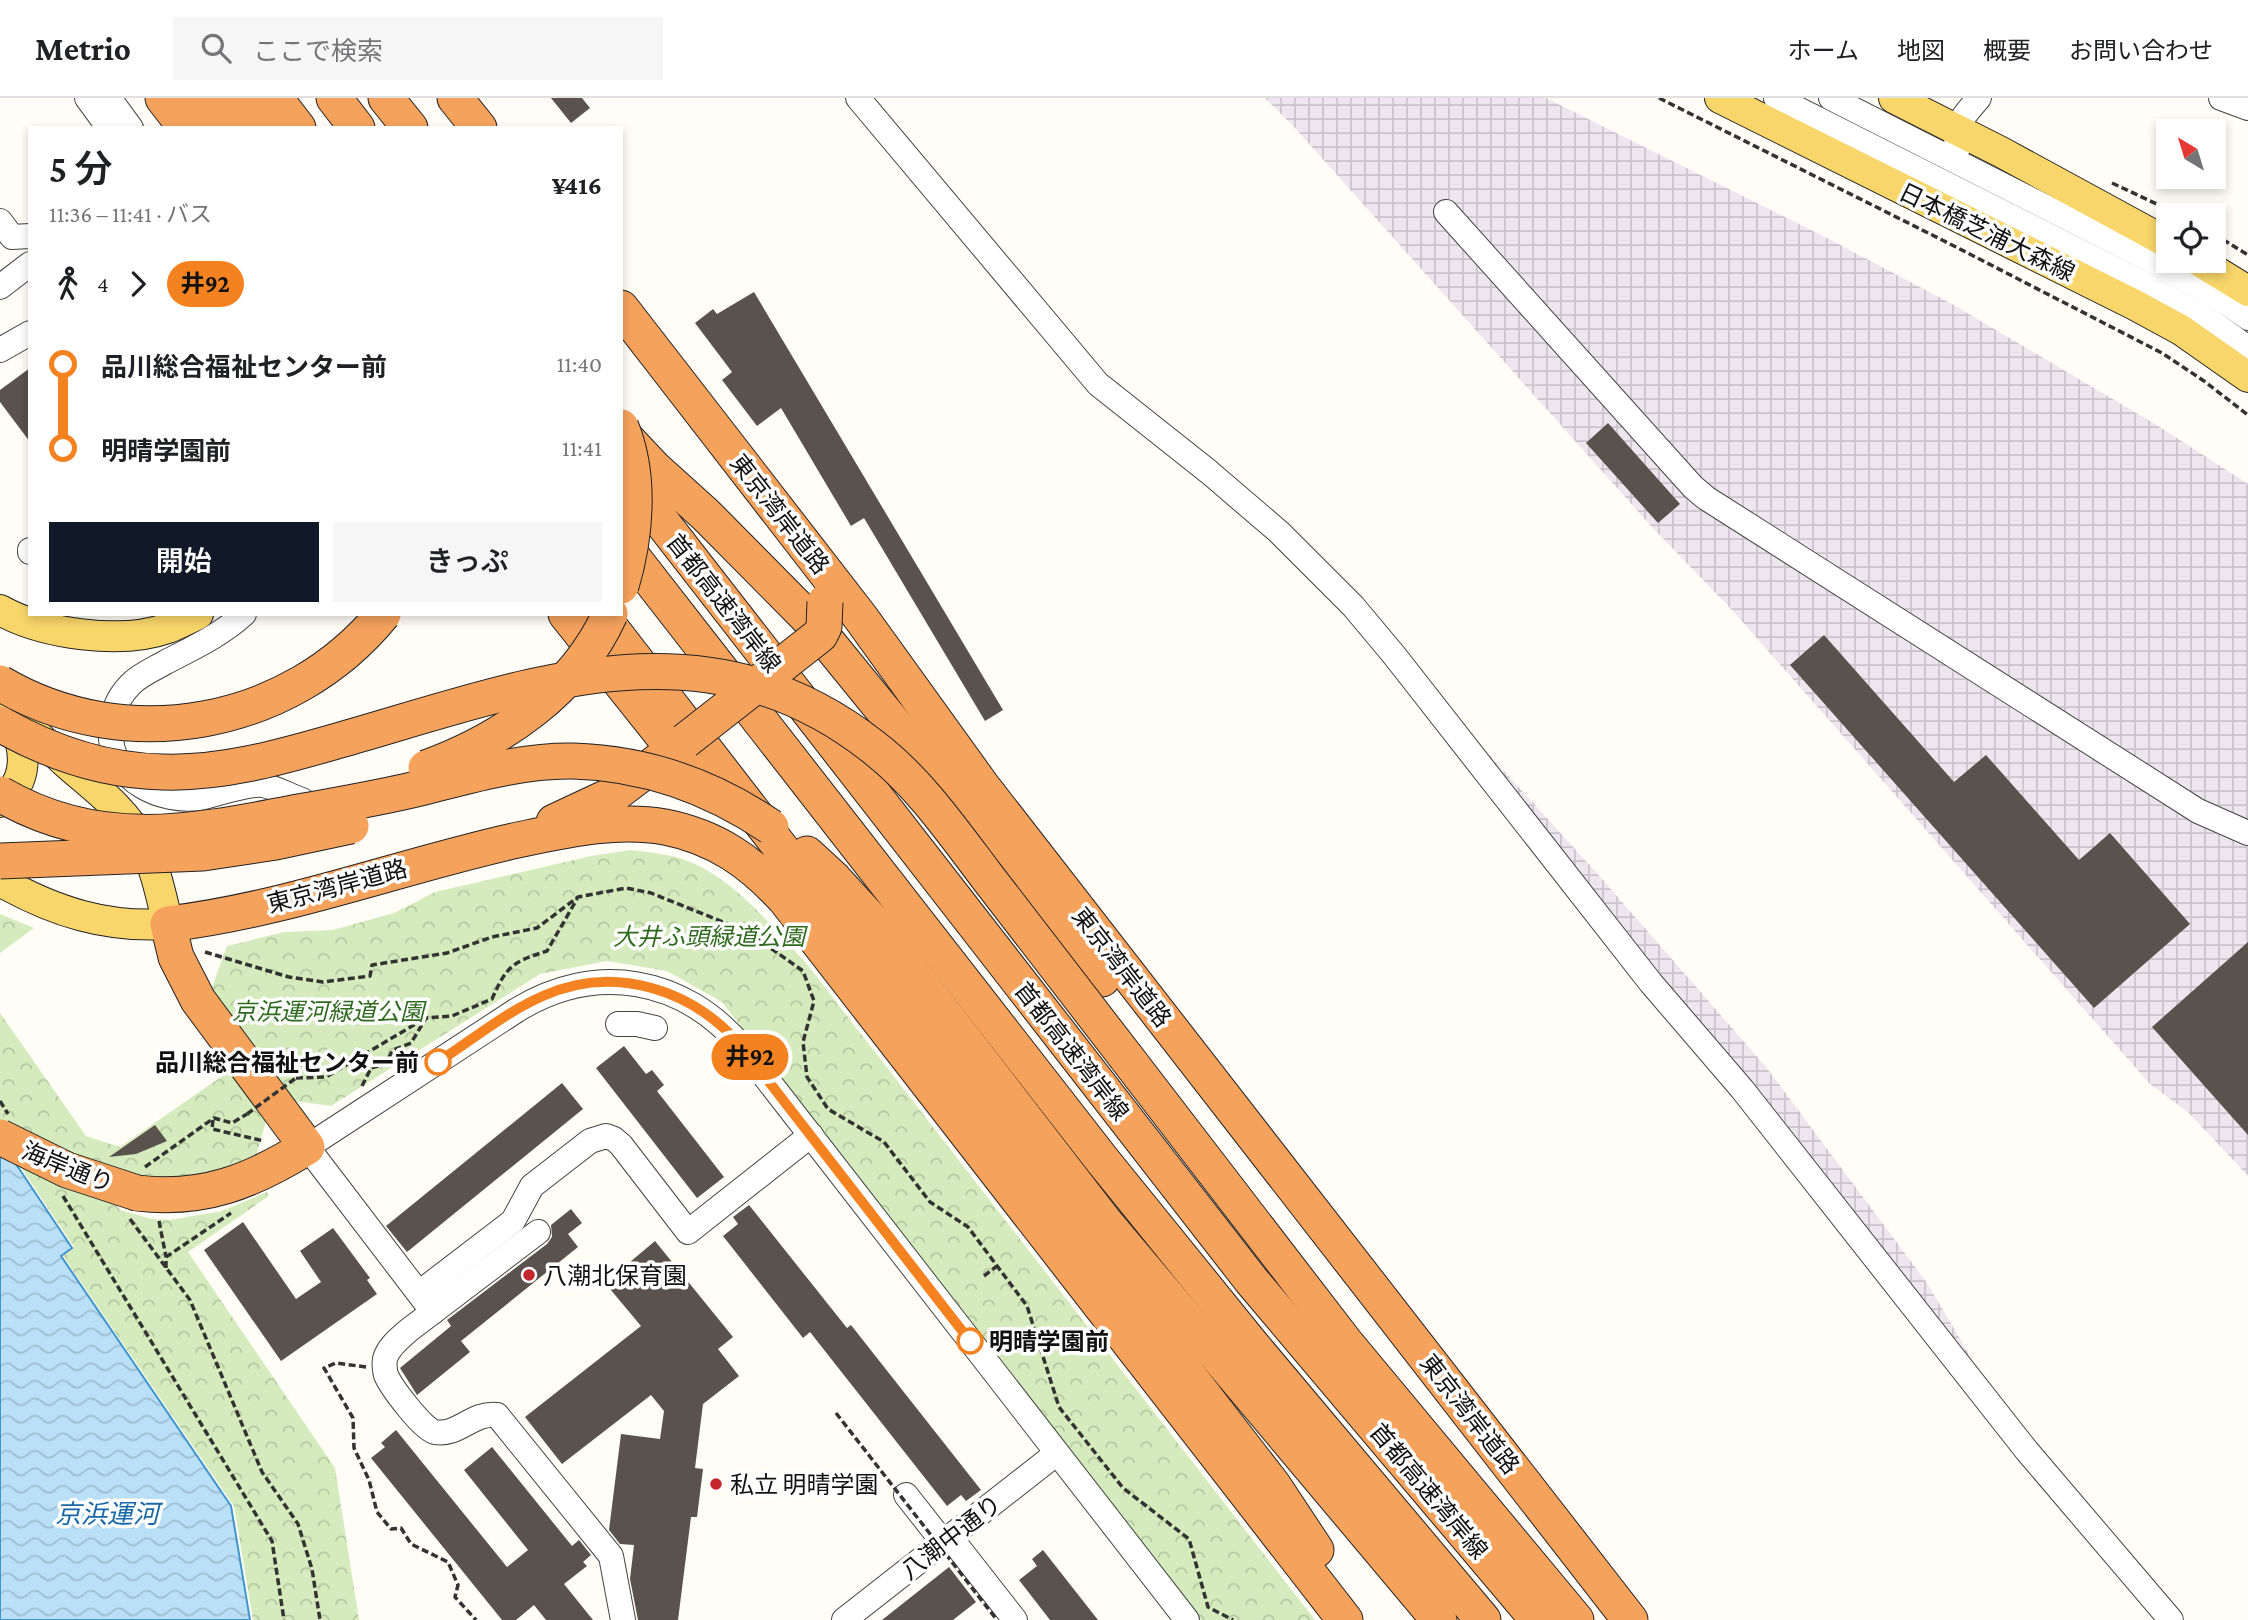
<!DOCTYPE html>
<html lang="ja">
<meta charset="utf-8">
<style>
body{margin:0;font-family:"Crimson Pro","Noto Sans JP",serif;background:#f6f6f6;color:#202124;height:100vh;display:flex;flex-direction:column;font-size:26px;white-space:nowrap}
*{box-sizing:border-box;margin:0}
p{font-size:23px;color:#757577}
.icon{flex:none;width:38px;height:38px;fill:none;stroke:currentColor;stroke-width:2;stroke-linecap:round;stroke-linejoin:round}
.map{position:relative;flex:1;overflow:hidden}
.sheet{position:absolute;left:28px;top:28px;width:595px;height:490px;display:flex;flex-direction:column;background:#fff;border-radius:0px;box-shadow:0 4px 10px #0003}
.sheet>*{flex:none}
.badge{padding:0 14px;border-radius:23px;font-size:24px;line-height:46px}
.needle{width:46px;rotate:322deg}
.fabs{position:absolute;left:2156px;top:21px;display:grid;gap:14px}
.fabs a{display:grid;place-items:center;width:70px;height:70px;border-radius:0px;background:#fff;box-shadow:0 4px 10px #0003;font-size:35px}
.map>.badge{position:absolute;translate:-50% -50%;box-shadow:0 0 0 4px #fff}
.legs{display:flex;align-items:center;gap:10px;height:77px;padding:0 21px;font-size:23px}
.legs p{margin-inline-start:auto}
.headline{display:flex;align-items:center;justify-content:space-between;height:119px;padding:0 21px}
h1{font-size:38px;font-weight:600;line-height:52px}
.action{display:flex;gap:14px;margin-top:auto;padding:14px 21px}
.action a{flex:1;height:80px;border-radius:0px;background:#111827;color:#fff;font-size:28px;font-weight:600;line-height:80px;text-align:center}
.action a+a{background:#f6f6f6;color:#202124}
ul{padding:0 21px;list-style:none}
li{display:flex;align-items:center;gap:24px;height:84px;font-size:26px}
li i{display:grid;place-items:center;width:10px;height:100%;margin:0 9px;background:currentColor}
li i::after{content:'';width:18px;height:18px;margin:-9px;border:5px solid;border-radius:50%;background:#fff}
li p{margin-inline-start:auto}
li:first-child i{background:linear-gradient(#0000 50%,currentColor 0)}
li:last-child i{background:linear-gradient(currentColor 50%,#0000 0)}
header{display:flex;align-items:center;gap:42px;box-sizing:border-box;height:98px;padding:0 35px;background:#fff;border-bottom:2px solid #e0e0e0}
header strong{font-size:33px}
nav{display:flex;gap:38px;margin-inline-start:auto;font-size:24px}
.search{width:490px;height:63px;background:#f6f6f6;display:flex;align-items:center;gap:18px;box-sizing:border-box;padding:0 24px;border-radius:0px;color:#757577;font-size:26px}
.map>svg:first-child{display:block}
</style>
<header>
<strong>Metrio</strong>
<div class="search"><svg class="icon" aria-label="search" viewBox="0 0 24 24"><circle cx="10" cy="10" r="6"/><path d="M15 15l6 6"/></svg>ここで検索</div>
<nav><a>ホーム</a><a>地図</a><a>概要</a><a>お問い合わせ</a></nav>
</header>
<div class="map">
<svg width="2248" height="1522" viewBox="0 0 2248 1522">
<defs>
<pattern id="industrial-grid" width="8" height="8" patternUnits="userSpaceOnUse" patternTransform="scale(1.75)"><rect width="8" height="8" fill="#eee6ef"/><path d="M0 4h8M4 0v8" fill="none" stroke="#cbc4cc"/></pattern>
<pattern id="park-crowns" width="20" height="18" patternUnits="userSpaceOnUse" patternTransform="scale(1.75)"><rect width="20" height="18" fill="#d5ebbd"/><path d="M2 6a3 3 0 1 1 6 0M12 15a3 3 0 1 1 6 0" fill="none" stroke="#b6c8a1"/></pattern>
<pattern id="water-waves" width="16" height="10" patternUnits="userSpaceOnUse" patternTransform="scale(1.75)"><rect width="16" height="10" fill="#b9e0f7"/><path d="M0 5q4-4 8 0t8 0" fill="none" stroke="#9ebfd3"/></pattern>
</defs>
<rect width="100%" height="100%" fill="#fffdf5"/>
<g fill="url(#industrial-grid)">
<path d="M844 0H869L1101 273 1432 594 1595 773 1766 969 1927 1185 2002 1312 1388 563 1277 444 1087 291Z"/>
<path d="M1265 0H1546L1829 141 1952 206 2155 326 2248 386V1078L2189 1015 2150 986 1732 512 1651 428 1295 30Z"/>
</g>
<g fill="url(#park-crowns)">
<path d="M630 752C649 754 669 756 688 763 736 782 771 828 806 865L1315 1522H1199L722 904 667 873 607 863 540 876 331 1008 295 1003 287 993 267 1020 256 1058 205 1078 165 1082 118 1078 86 1067 120 1112 152 1121 170 1122 222 1113 267 1094 269 1098 188 1154 335 1370 359 1522H253L234 1408 63 1158 74 1149 0 1038V915L86 1038 120 1049 231 972 210 895 227 848 284 834 333 832 394 815 435 794 591 758Z"/>
<path d="M0 816 34 830 0 855Z"/>
</g>
<path fill="url(#water-waves)" stroke="#3f96cf" stroke-width="2" d="M0 1042 72 1150 61 1158 231 1408 250 1522H0Z"/>
<g fill="#5a524d">
<path d="M551 0H582L590 10 571 25Z"/>
<path d="M754 194 1003 612 985 623 864 420 851 428 781 310 757 328 722 282 732 274 695 225 713 211 717 216Z"/>
<path d="M30 270V344L0 304V292Z"/>
<path d="M1608 325 1680 406 1658 425 1586 345Z"/>
<path d="M1824 537 1954 684 1986 657 2079 762 2110 735 2190 826 2094 910 1790 567Z"/>
<path d="M2248 844V1037L2152 929Z"/>
<path d="M624 948 646 976 652 972 664 987 657 993 724 1079 697 1100 596 970Z"/>
<path d="M562 985 583 1011 407 1154 386 1128Z"/>
<path d="M155 1027 167 1043 136 1056 109 1059Z"/>
<path d="M749 1107 847 1230 851 1227 981 1392 966 1403 961 1397 947 1408 810 1234 803 1240 723 1138 738 1126 733 1119Z"/>
<path d="M571 1111 582 1125 568 1136 578 1149 461 1243 470 1254 417 1297 400 1270 451 1228 447 1222 547 1146 552 1139 551 1127Z"/>
<path d="M243 1124 296 1201 321 1184 300 1153 333 1130 370 1180 367 1182 377 1196 281 1263 204 1152Z"/>
<path d="M655 1143 733 1239 718 1251 739 1278 703 1306 695 1370 703 1371 697 1419H691L678 1522H638L630 1481 634 1447 620 1446 609 1432 621 1336 660 1341 664 1313 651 1297 562 1366 525 1319 641 1228 605 1185Z"/>
<path d="M396 1332 507 1469 528 1452 464 1372 492 1349 572 1448 579 1442 591 1457 583 1464 587 1468 564 1486 593 1522H546L534 1507 516 1522H502L371 1360 385 1349 381 1345Z"/>
<path d="M1043 1452 1098 1522H1050L1019 1482 1037 1468 1032 1461Z"/>
<path d="M949 1469 976 1504 953 1522H882Z"/>
</g>
<g fill="none" stroke-linecap="round" stroke-linejoin="round">
<defs>
<g id="minor">
<path d="M87 0 109 30"/>
<path d="M109 0 131 30"/>
<path d="M858 0 1098 286 1209 374 1279 434 1353 508 1394 557 1651 885 1742 991 2027 1353 2171 1522"/>
<path d="M1776 0 2145 186 2215 226 2248 250"/>
<path d="M1831 0 2156 165 2228 206 2248 220"/>
<path d="M2221 0 2248 10"/>
<path d="M1958 50C1950 30 1967 14 1979 0"/>
<path d="M1446 114 1693 389 1706 400 2198 713 2248 735"/>
<path d="M0 123 12 139 30 138"/>
<path d="M0 189 30 166"/>
<path d="M0 252 30 235"/>
<path d="M30 452V454"/>
<path d="M244 516C221 537 193 550 166 564 154 571 139 577 130 587 116 601 109 622 111 641 115 683 160 705 199 700 214 697 249 685 262 687 275 689 290 698 302 702"/>
<path d="M618 926H637L655 930"/>
<path d="M538 1134 409 1232C400 1240 388 1249 385 1261 384 1265 385 1274 386 1277 391 1289 424 1333 435 1334 459 1338 472 1314 497 1317L611 1458 623 1522"/>
<path d="M419 1195 513 1123 532 1088 590 1043 606 1038 614 1041 621 1047 688 1134 811 1037"/>
<path d="M433 1214 307 1049 517 912C595 864 683 879 742 949L1187 1522"/>
<path d="M906 1397 943 1444"/>
<path d="M950 1439 1015 1522"/>
<path d="M844 1522 1057 1355"/>
</g>
<g id="major">
<path d="M1720 0 2135 207 2181 232 2248 279"/>
<path d="M1894 0 2001 54 2168 145"/>
<path d="M2199 163 2248 193"/>
<path d="M0 512C43 536 121 547 168 530 178 526 188 521 198 516"/>
<path d="M0 704C30 684 26 650 12 621"/>
<path d="M0 783C55 814 106 830 168 826 161 798 156 770 142 744 123 709 93 689 64 663 44 644 25 625 5 607"/>
</g>
<g id="highway">
<path d="M163 0 186 30"/>
<path d="M201 0 224 30"/>
<path d="M239 0 263 30"/>
<path d="M275 0 298 30"/>
<path d="M334 0 357 30"/>
<path d="M386 0 410 30"/>
<path d="M455 0 479 30"/>
<path d="M621 210 861 520 982 688 1630 1522"/>
<path d="M621 335 654 370 706 417 808 520 1102 881"/>
<path d="M623 374 1251 1182 1538 1522"/>
<path d="M621 444 1103 1063 1251 1246 1483 1522"/>
<path d="M566 516 688 669"/>
<path d="M600 516 1273 1387 1316 1452"/>
<path d="M554 724 616 695 665 658"/>
<path d="M807 756 833 780 875 826 1104 1123 1439 1522"/>
<path d="M1126 959 1345 1244 1576 1522"/>
<path d="M137 1095C204 1103 252 1083 307 1049L198 902 176 859 168 826C285 812 398 769 513 743 562 733 614 720 665 729 716 739 751 764 785 801L1345 1522"/>
</g>
</defs>
<use href="#minor" stroke="#444" stroke-width="26"/>
<use href="#major" stroke="#222" stroke-width="32"/>
<use href="#highway" stroke="#222" stroke-width="37"/>
<g stroke="#333" stroke-width="3.5" stroke-dasharray="7 3.5" stroke-linecap="butt">
<path d="M1659 0 1956 149 2162 255 2204 283 2248 317"/>
<path d="M2112 85 2180 117"/>
<path d="M2214 136 2248 157"/>
<path d="M205 854 289 879 323 884 370 878 372 867 447 855 492 839 537 830 578 799 626 790 651 795 748 834 803 873 814 903 803 944 807 979 828 1011 884 1044 930 1104 968 1129 1027 1208 1059 1309 1123 1390 1189 1441 1208 1509 1233 1522"/>
<path d="M296 980 326 979 424 921"/>
<path d="M362 988 371 970 385 966 393 952 411 945 426 920 452 918 492 901C507 867 513 864 547 853L577 801"/>
<path d="M0 1003 8 1016"/>
<path d="M213 1022 212 1031 264 1043"/>
<path d="M145 1069 214 1020 232 1025 247 1016"/>
<path d="M63 1098 272 1443 284 1522"/>
<path d="M130 1121 190 1202 262 1374 298 1426 312 1471 320 1522"/>
<path d="M159 1123 166 1159"/>
<path d="M166 1170V1159L231 1115"/>
<path d="M984 1178 997 1168"/>
<path d="M366 1269 336 1265 324 1270 353 1320 354 1350 369 1382 377 1414 391 1431 401 1430 411 1446 448 1464 458 1487 455 1499 476 1522"/>
</g>
<use href="#minor" stroke="#fff" stroke-width="24"/>
<use href="#major" stroke="#f9d66b" stroke-width="30"/>
<use href="#highway" stroke="#f5a25d" stroke-width="35"/>
<defs>
<g id="highway-bridge">
<path d="M621 329C641 378 636 438 621 488"/>
<path d="M0 585C125 659 290 630 383 516"/>
<path d="M0 626C51 655 104 673 163 674 225 676 284 658 344 641 526 589 703 516 872 648 917 682 951 731 985 776 1032 837 1079 898 1126 959"/>
<path d="M685 643 820 537 824 529 825 504"/>
<path d="M426 670C503 642 575 593 610 516"/>
<path d="M0 696C98 753 189 735 293 715 333 708 373 701 412 692 465 679 519 662 573 663 645 665 712 689 771 729"/>
<path d="M0 763 203 755 276 744 351 728"/>
<path d="M0 1039 67 1072 137 1095"/>
</g>
</defs>
<use href="#highway-bridge" stroke="#222" stroke-width="37" stroke-linecap="butt"/>
<g stroke="#333" stroke-width="3.5" stroke-dasharray="7 3.5" stroke-linecap="butt">
<path d="M247 1016 296 980"/>
<path d="M836 1315 997 1522"/>
</g>
<use href="#highway-bridge" stroke="#f5a25d" stroke-width="35"/>
</g>
<g fill="none" stroke-linecap="round" stroke-linejoin="round">
<defs>
<path id="line-1" d="M438 964C472 942 506 914 543 898 614 866 693 891 742 949L970 1243"/>
</defs>
<use href="#line-1" stroke="#fff" stroke-width="16"/>
<use href="#line-1" stroke="#f58220" stroke-width="10"/>
</g>
<g fill="#fff" stroke="#f58220" stroke-width="3.5">
<circle cx="438" cy="964" r="12"/>
<circle cx="970" cy="1243" r="12"/>
</g>
<g fill="#c4262e" stroke="#fff" stroke-width="2.5">
<circle cx="529" cy="1177" r="7"/>
<circle cx="716" cy="1386" r="7"/>
</g>
<g text-anchor="middle" dominant-baseline="central" stroke-width="7" stroke-linejoin="round" paint-order="stroke">
<g font-size="24" fill="#111" stroke="#fff">
<text transform="translate(1987 134) rotate(26)">日本橋芝浦大森線</text>
<text transform="translate(780 416) rotate(52)">東京湾岸道路</text>
<text transform="translate(724 505) rotate(52)">首都高速湾岸線</text>
<text transform="translate(337 788) rotate(-15)">東京湾岸道路</text>
<text transform="translate(1122 869) rotate(52)">東京湾岸道路</text>
<text transform="translate(1072 953) rotate(52)">首都高速湾岸線</text>
<text transform="translate(68 1069) rotate(22)">海岸通り</text>
<text transform="translate(1470 1316) rotate(52)">東京湾岸道路</text>
<text transform="translate(1429 1393) rotate(50)">首都高速湾岸線</text>
<text transform="translate(951 1439) rotate(-38)">八潮中通り</text>
</g>
<g font-size="24" font-style="italic" fill="#2f6b1f" stroke="#fff">
<text x="709" y="838">大井ふ頭緑道公園</text>
<text x="328" y="913">京浜運河緑道公園</text>
</g>
<g font-size="24" font-weight="bold" fill="#111" stroke="#fff" text-anchor="end">
<text x="419" y="964">品川総合福祉センター前</text>
<text x="989" y="1243" text-anchor="start">明晴学園前</text>
</g>
<g font-size="24" fill="#111" stroke="#fff" text-anchor="start">
<text x="543" y="1177">八潮北保育園</text>
<text x="730" y="1386">私立 明晴学園</text>
</g>
<g font-size="26" font-style="italic" fill="#1768a6" stroke="#fff">
<text x="107" y="1416">京浜運河</text>
</g>
</g>
</svg>
<div class="fabs">
<a><svg class="needle" viewBox="-14 -14 28 28"><path d="M0-13l5 13h-10z" fill="#e53935"/><path d="M0 13l5-13h-10z" fill="#757577"/></svg></a>
<a><svg class="icon" aria-label="locate" viewBox="0 0 24 24"><circle cx="12" cy="12" r="6"/><path d="M12 2v4M12 18v4M2 12h4M18 12h4"/></svg></a>
</div>
<b class="badge" style="left:750px;top:959px;background:#f58220;color:#111">井92</b>
<section class="sheet">
<div class="headline"><div><h1>5 分</h1><p>11:36 – 11:41 · バス</p></div><b>¥416</b></div>
<div class="legs"><svg class="icon" aria-label="walk" viewBox="0 0 24 24"><circle cx="13" cy="4" r="2"/><path d="M13 8l-2 6 4 7M11 14l-3 7M7 12l3-4h3l4 4"/></svg>4<svg class="icon" aria-label="forward" viewBox="0 0 24 24"><path d="M9 5l7 7-7 7"/></svg><b class="badge" style="background:#f58220;color:#111">井92</b></div>
<ul>
<li><i style="color:#f58220"></i><b>品川総合福祉センター前</b><p>11:40</p></li>
<li><i style="color:#f58220"></i><b>明晴学園前</b><p>11:41</p></li>
</ul>
<div class="action"><a>開始</a><a>きっぷ</a></div>
</section>
</div>
